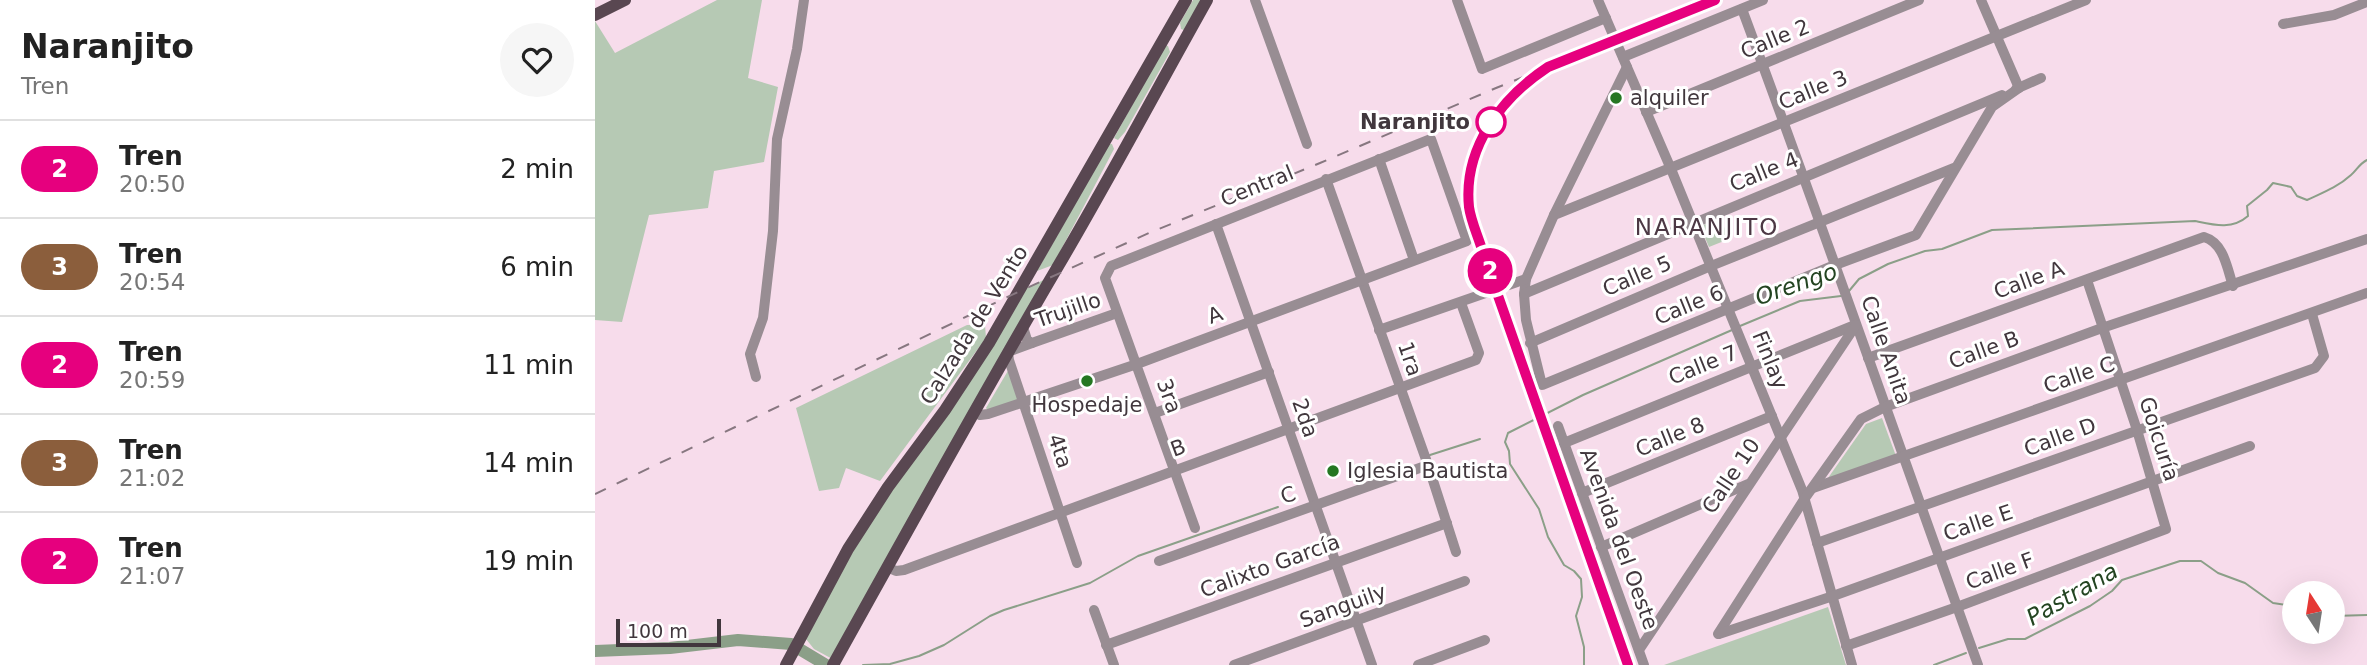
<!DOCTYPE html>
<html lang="es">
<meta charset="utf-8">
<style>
body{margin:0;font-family:"DejaVu Sans",sans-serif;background:#f6f6f6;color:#222;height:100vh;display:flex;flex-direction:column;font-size:26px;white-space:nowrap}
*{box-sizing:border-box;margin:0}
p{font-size:23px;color:#767676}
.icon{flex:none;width:38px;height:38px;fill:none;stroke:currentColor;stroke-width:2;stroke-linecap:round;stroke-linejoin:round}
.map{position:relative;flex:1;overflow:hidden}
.sheet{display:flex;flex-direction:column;background:#fff;width:595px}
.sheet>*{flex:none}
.badge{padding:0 14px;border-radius:23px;font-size:24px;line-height:46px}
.needle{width:46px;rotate:348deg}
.fabs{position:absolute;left:1687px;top:581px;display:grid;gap:14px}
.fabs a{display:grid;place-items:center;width:63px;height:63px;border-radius:50%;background:#fff;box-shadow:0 7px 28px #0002;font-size:35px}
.scale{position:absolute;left:21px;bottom:18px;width:105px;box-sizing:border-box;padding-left:7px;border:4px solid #41373d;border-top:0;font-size:19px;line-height:24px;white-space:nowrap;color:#41373d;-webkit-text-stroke:5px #fff;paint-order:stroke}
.map>.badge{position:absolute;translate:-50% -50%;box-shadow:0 0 0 4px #fff}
.round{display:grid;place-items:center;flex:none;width:74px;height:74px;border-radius:37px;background:#f6f6f6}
.overview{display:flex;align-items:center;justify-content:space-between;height:119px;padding:0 21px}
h1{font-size:33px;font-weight:800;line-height:52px}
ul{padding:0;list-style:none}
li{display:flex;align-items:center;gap:21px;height:98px;padding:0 21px;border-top:2px solid #e0e0e0}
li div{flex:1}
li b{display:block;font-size:26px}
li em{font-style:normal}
li .badge{min-width:77px;font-weight:700;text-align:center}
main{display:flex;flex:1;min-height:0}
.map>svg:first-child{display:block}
</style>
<main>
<section class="sheet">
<div class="overview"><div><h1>Naranjito</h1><p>Tren</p></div><a class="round"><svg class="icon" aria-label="heart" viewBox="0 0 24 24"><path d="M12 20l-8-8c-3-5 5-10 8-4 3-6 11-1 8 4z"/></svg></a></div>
<ul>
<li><span class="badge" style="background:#e6007e;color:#fff">2</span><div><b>Tren</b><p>20:50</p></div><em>2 min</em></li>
<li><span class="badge" style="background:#8b5e3c;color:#fff">3</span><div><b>Tren</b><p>20:54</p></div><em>6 min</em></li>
<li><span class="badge" style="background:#e6007e;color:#fff">2</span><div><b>Tren</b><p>20:59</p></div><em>11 min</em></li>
<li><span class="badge" style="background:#8b5e3c;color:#fff">3</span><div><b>Tren</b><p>21:02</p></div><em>14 min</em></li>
<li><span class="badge" style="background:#e6007e;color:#fff">2</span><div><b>Tren</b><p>21:07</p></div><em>19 min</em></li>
</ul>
</section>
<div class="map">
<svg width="1772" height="665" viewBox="0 0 1772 665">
<rect width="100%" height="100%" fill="#f7dceb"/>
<g fill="#b6c9b4">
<path d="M122 0H167L153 78 183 87 169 162 119 171 113 208 54 215 27 322 0 320V21L20 53Z"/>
<path d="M598 0H608L589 30 586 29 585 23Z"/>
<path d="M570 45 573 46 575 52 530 132 523 140 519 138Z"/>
<path d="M514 144H517L519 149 458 265 442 271Z"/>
<path d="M1126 219 1134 239 1114 247 1105 226Z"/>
<path d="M457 276 241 661 219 649 207 634 253 549 425 291Z"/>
<path d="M372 325H390L391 338 285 481 251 468 244 488 224 491 201 408Z"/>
<path d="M414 369 423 401 393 411 391 408Z"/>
<path d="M1287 418 1301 456 1233 478 1271 424Z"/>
<path d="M1233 607 1251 665H1069Z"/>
</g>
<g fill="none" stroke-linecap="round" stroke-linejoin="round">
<g stroke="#8b9f88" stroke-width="2">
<path d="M1254 291 1264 279 1293 264 1330 251 1347 249 1397 230 1600 221C1619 225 1637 230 1653 216L1652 206 1672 190 1678 183 1696 187 1702 196 1712 200C1727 193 1743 187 1756 175 1762 170 1764 164 1772 160"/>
<path d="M1145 326 1205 301 1246 296"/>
<path d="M835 455 885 439"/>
<path d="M1738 616 1772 615"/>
<path d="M1384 648 1413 639H1430L1495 606 1517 591 1527 580 1585 561H1606L1623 573 1650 583 1678 603 1699 606"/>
<path d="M268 665 295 664 324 656 349 645 395 616 409 610 495 583 543 556 683 507"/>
<path d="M989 665V647L981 616 987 597 986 579 979 571 969 565 953 537 944 509 915 464 914 451 910 442 913 433 988 395 1137 330"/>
<path d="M1339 665 1371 653"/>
</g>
<path stroke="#8b9f88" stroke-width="12" d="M0 651 75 648 143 640 196 644 231 665"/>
<g stroke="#988d93" stroke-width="10">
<path d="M660 0 712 144"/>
<path d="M862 0 887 69 1011 18"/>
<path d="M1003 0 1076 169 1207 490 1257 665"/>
<path d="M1386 0 1424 88"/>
<path d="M1147 9C1228 227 1304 446 1383 665"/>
<path d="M1688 24 1739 15 1772 2"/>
<path d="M1028 57 1168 0"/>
<path d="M1032 67 959 215 931 279 929 294 931 320 947 385 1240 265 1321 235 1397 107 1424 88"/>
<path d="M1421 89 1446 78"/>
<path d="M1051 112 1324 0"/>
<path d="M784 159 819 260"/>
<path d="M731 179 833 465 861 552"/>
<path d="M959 215 1491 0"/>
<path d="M621 224 777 665"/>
<path d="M929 294 1407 95"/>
<path d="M428 327 432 340 437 343 522 313"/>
<path d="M784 330 931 279"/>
<path d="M437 343 413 352 414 360 482 563"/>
<path d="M935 343 1116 266 1359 168"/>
<path d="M1273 358 1609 237C1629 243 1632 268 1638 286"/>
<path d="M161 377 155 354 168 318 178 231 182 139 202 49 209 0"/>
<path d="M379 412 385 415 393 414 542 364 872 241 836 139 516 266 510 278 600 528"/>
<path d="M560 413 674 372"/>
<path d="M963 426 1049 665"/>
<path d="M969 443 1260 325"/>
<path d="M1218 488 1772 293"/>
<path d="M987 493 1177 416"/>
<path d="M1222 543 1720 368 1729 356 1717 314"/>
<path d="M1006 547 1153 484"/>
<path d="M564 561 833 465"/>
<path d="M294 568 301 571 309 570 881 360 884 353 866 303"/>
<path d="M499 610 519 665"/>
<path d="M1123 634 1210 498 1266 419 1290 407 1507 328 1772 239"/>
<path d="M1124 634 1238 596 1655 446"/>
<path d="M511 645 852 523"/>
<path d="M1251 646 1362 607 1571 529 1542 430 1492 280"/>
<path d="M1044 650 1261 325"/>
<path d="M639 665 870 581"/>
<path d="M823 665 890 640"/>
</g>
<g stroke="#594751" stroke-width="12">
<path d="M0 15 30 0"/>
<path d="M191 665 253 549 293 487 350 410 394 343 591 0"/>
<path d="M238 665C312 532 385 399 462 268 514 180 562 89 612 0"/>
</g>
<g stroke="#877780" stroke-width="2" stroke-dasharray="12 12" stroke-linecap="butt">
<path d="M935 79C893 107 872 161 874 210L1033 665"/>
<path d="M0 494 425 291 554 233 725 163 901 88 1120 0"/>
</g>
</g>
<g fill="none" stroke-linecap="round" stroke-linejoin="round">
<defs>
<path id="line" d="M1033 665 888 253C884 238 876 222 874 207 868 148 906 98 953 67L1120 0"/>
</defs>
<use href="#line" stroke="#fff" stroke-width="16"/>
<use href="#line" stroke="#e6007e" stroke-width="10"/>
</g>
<g fill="#257722" stroke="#fff" stroke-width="2.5">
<circle cx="1021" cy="98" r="7"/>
<circle cx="492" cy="381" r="7"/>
<circle cx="738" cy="471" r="7"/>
</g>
<circle fill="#fff" stroke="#e6007e" stroke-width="3.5" cx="896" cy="122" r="14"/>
<g text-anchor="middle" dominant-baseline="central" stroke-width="6" stroke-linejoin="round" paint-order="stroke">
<g font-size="21" fill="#41373d" stroke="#fff">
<text transform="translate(1180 39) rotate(-22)">Calle 2</text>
<text transform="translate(1218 90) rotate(-22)">Calle 3</text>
<text transform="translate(1169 172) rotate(-22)">Calle 4</text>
<text transform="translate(662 186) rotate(-22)">Central</text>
<text transform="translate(1042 276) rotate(-23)">Calle 5</text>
<text transform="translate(1434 280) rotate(-20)">Calle A</text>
<text transform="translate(1094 305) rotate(-22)">Calle 6</text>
<text transform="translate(473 310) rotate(-19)">Trujillo</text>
<text transform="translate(620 315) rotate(-20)">A</text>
<text transform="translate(379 325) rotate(-58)">Calzada de Vento</text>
<text transform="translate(1291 350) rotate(71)">Calle Anita</text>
<text transform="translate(1389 350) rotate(-20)">Calle B</text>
<text transform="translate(815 359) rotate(71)">1ra</text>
<text transform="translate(1175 360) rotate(68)">Finlay</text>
<text transform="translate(1108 365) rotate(-22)">Calle 7</text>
<text transform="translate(1484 375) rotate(-19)">Calle C</text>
<text transform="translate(574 396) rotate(70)">3ra</text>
<text transform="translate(710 418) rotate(71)">2da</text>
<text transform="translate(1075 437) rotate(-22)">Calle 8</text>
<text transform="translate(1465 437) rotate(-20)">Calle D</text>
<text transform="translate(1564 439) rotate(72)">Goicuría</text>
<text transform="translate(583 448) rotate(-20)">B</text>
<text transform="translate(465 451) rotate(71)">4ta</text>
<text transform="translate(1136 476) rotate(-56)">Calle 10</text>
<text transform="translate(693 495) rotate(-18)">C</text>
<text transform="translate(1383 523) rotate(-19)">Calle E</text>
<text transform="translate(1024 539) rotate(70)">Avenida del Oeste</text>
<text transform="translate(675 566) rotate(-20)">Calixto García</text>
<text transform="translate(1405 571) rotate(-20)">Calle F</text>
<text transform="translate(748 606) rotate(-20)">Sanguily</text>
</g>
<g font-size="21" fill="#41373d" stroke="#fff" text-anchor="start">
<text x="1035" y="98">alquiler</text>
<text x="492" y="405" text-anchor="middle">Hospedaje</text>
<text x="752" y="471">Iglesia Bautista</text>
</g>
<g font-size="21" font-weight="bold" fill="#41373d" stroke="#fff" text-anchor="end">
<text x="875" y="122">Naranjito</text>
</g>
<g font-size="23" letter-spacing="2" fill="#4c3844" stroke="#fff">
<text x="1112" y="227">NARANJITO</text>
</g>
<g font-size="23" font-style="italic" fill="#234421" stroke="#fff">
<text transform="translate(1201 284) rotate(-19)">Orengo</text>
<text transform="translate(1477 594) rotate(-30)">Pastrana</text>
</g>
</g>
</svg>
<div class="fabs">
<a><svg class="needle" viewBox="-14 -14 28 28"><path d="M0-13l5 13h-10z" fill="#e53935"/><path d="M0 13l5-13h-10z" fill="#767676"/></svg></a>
</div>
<div class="scale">100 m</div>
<b class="badge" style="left:895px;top:271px;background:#e6007e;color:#fff">2</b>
</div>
</main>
